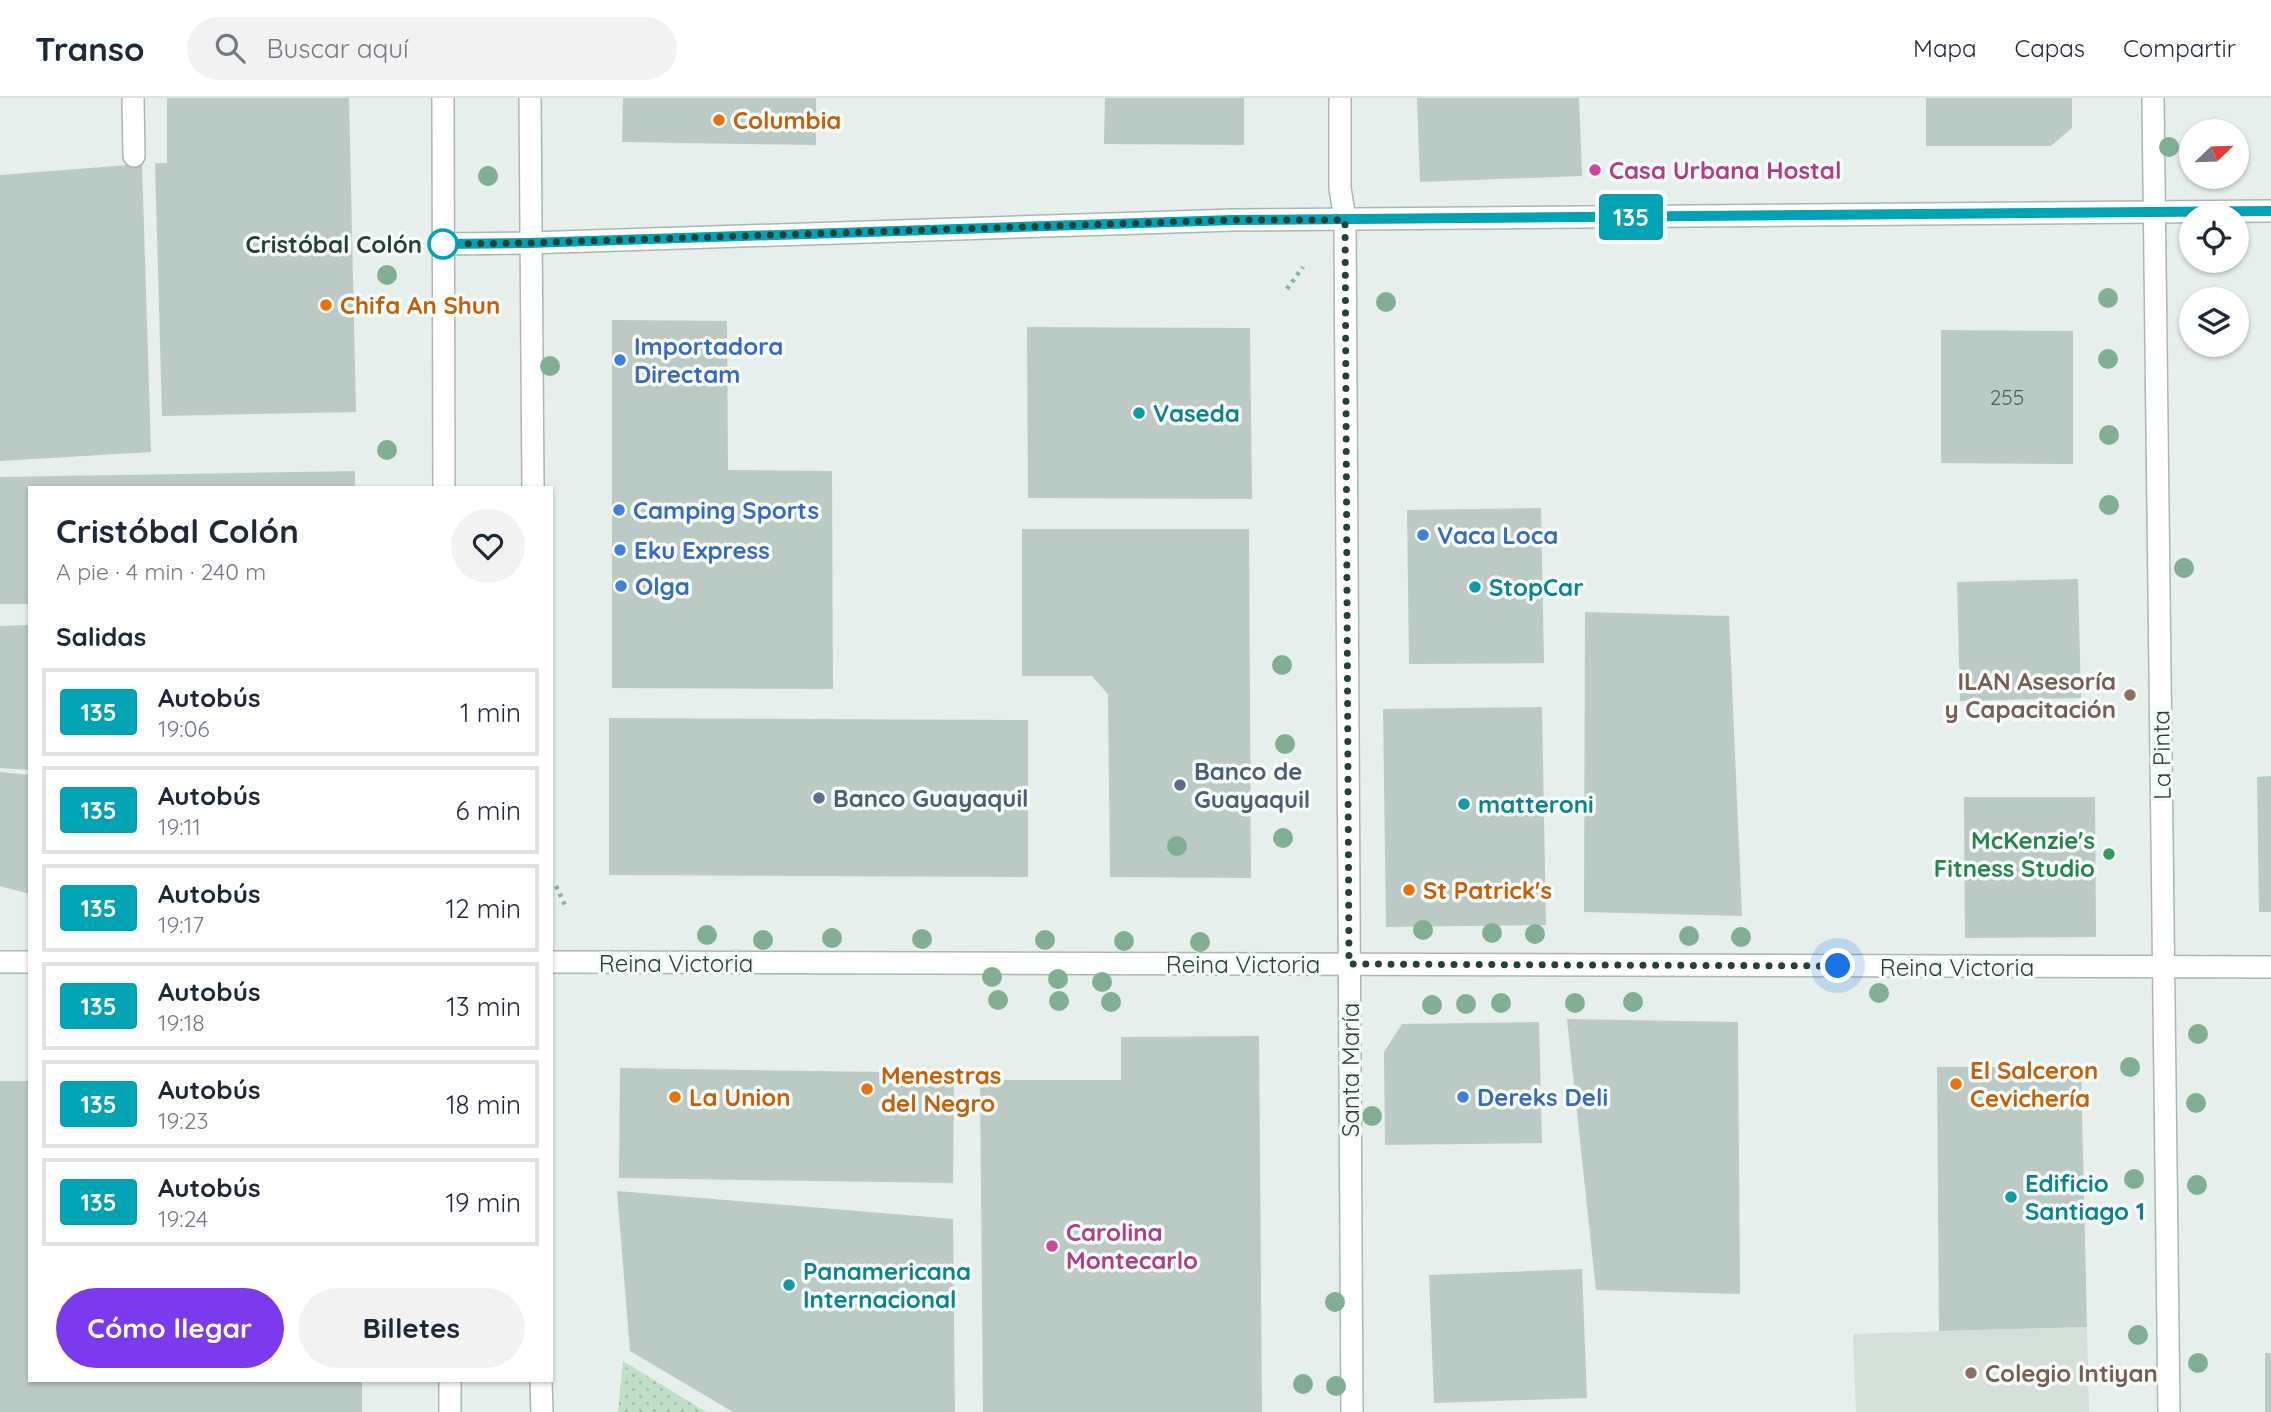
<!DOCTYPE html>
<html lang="es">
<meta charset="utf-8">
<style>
body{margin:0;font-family:Quicksand,sans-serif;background:#f2f2f3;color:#1f2937;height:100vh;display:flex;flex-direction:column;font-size:26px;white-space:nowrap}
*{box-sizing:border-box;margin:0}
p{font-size:23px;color:#747a83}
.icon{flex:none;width:38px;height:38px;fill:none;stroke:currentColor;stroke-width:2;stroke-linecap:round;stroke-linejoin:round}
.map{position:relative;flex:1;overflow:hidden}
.side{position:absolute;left:28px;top:388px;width:525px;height:896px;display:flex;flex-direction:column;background:#fff;border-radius:0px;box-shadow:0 2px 5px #0004}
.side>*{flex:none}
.badge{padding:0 14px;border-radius:5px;font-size:24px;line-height:46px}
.needle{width:46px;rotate:67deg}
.buttons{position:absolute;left:2179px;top:21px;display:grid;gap:14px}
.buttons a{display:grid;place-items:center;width:70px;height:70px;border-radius:50%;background:#fff;box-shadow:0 2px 5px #0004;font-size:35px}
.you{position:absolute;width:35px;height:35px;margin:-18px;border:5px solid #fff;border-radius:50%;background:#1a73e8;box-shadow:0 0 0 10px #1a73e833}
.map>.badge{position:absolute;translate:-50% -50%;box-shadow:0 0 0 4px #fff}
h2{padding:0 28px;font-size:26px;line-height:63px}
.round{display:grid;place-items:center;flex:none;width:74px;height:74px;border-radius:37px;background:#f2f2f3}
.overview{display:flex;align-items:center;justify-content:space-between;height:119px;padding:0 28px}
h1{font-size:33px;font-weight:700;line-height:52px}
.primary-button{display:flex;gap:14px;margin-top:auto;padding:14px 28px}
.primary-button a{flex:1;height:80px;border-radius:42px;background:#7c3aed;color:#fff;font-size:28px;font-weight:700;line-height:80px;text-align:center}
.primary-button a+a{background:#f2f2f3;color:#1f2937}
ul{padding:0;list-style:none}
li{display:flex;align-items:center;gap:21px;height:88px;margin:0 14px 10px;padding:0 14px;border:4px solid #e0e1e3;border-radius:0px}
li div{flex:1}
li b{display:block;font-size:26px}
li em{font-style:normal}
li .badge{min-width:77px;font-weight:700;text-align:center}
header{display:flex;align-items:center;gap:42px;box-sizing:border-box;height:98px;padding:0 35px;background:#fff;border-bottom:2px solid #e0e1e3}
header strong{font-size:33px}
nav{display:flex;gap:38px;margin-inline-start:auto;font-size:24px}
.search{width:490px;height:63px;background:#f2f2f3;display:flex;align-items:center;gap:18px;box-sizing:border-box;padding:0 24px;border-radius:38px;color:#747a83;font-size:26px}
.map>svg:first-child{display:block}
</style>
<header>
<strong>Transo</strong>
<div class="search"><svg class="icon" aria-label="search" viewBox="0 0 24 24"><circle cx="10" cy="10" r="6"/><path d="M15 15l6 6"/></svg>Buscar aquí</div>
<nav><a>Mapa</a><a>Capas</a><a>Compartir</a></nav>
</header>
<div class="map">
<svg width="2271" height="1314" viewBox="0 0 2271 1314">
<defs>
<pattern id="green-dots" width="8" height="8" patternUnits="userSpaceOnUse" patternTransform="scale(1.75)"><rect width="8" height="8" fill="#bfe0c8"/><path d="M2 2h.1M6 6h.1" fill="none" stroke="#a4c1ad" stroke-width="1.8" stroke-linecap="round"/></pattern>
</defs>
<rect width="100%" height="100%" fill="#e6efeb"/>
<path fill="#d4dfda" d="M2087 1229 2089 1314H1856L1853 1236Z"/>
<path fill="url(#green-dots)" d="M623 1263 706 1314H618Z"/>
<g fill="#bbcac4">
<path d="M167 0H349L356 314 162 318 155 65H167Z"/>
<path d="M623 0H816V47L622 44Z"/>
<path d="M1105 0H1244V47L1104 46Z"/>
<path d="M1417 0H1579L1582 78 1420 84Z"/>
<path d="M1926 0H2072V30L2051 48H1926Z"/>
<path d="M142 66 151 354 0 363V77Z"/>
<path d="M612 222 727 223 728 372 832 373 833 591 612 590Z"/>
<path d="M1027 229 1250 230 1252 401 1028 400Z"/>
<path d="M1941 232 2073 233V366L1941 365Z"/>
<path d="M355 373V390H30V506H0V379Z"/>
<path d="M1541 410 1544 565 1409 566 1407 412Z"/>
<path d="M1022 431H1249L1251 780 1110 779 1108 596 1092 578H1022Z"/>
<path d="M2078 481 2081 600 1960 603 1957 484Z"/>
<path d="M1585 514 1729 518 1742 818 1584 814Z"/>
<path d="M30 527V672L0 670V528Z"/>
<path d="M1542 609 1546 827 1386 829 1383 611Z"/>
<path d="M609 620 1028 622V779L609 777Z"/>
<path d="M0 674 30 677V796L0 788Z"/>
<path d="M2271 678V814H2259L2257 679Z"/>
<path d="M1964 699H2095L2096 839 1965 840Z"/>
<path d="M1567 921 1738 924 1740 1196 1596 1192Z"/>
<path d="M1539 924 1542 1045 1385 1047 1384 954 1402 926Z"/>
<path d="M1259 938 1262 1314H983L980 982H1121V939Z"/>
<path d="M1937 969H2081L2087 1229 1939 1233Z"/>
<path d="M620 970 954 975 953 1085 619 1080Z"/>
<path d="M0 983H30V1283H362V1314H0Z"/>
<path d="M617 1093 953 1121 955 1314H733L630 1253Z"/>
<path d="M1582 1171 1587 1300 1434 1305 1429 1177Z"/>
<rect x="2265" y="1255" width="6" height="59"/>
</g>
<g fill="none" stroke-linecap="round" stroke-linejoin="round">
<defs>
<g id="minor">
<path d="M133 0 134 58"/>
<path d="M443 0 444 390"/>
<path d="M530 0 533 390"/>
<path d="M1340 0V90L1345 122 1352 1314"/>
<path d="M2153 0 2169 1314"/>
<path d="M443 146 529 145 1234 122 2271 113"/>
<path d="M0 864H30"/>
<path d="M551 864 2271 869"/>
<path d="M450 1283V1314"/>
<path d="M541 1283 542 1314"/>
</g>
</defs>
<use href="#minor" stroke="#a8b8b2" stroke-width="24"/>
<g stroke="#86b3a5" stroke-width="4.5" stroke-dasharray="3.5 5" stroke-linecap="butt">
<path d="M1287 191 1303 169"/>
<path d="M556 788 565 807"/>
</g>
<use href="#minor" stroke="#fff" stroke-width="21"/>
</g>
<g fill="#80af93">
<circle cx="2169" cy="49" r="10"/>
<circle cx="488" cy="78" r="10"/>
<circle cx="387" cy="177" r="10"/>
<circle cx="2108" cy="200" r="10"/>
<circle cx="1386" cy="204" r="10"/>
<circle cx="2108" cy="261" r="10"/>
<circle cx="550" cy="268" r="10"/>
<circle cx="2109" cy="337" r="10"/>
<circle cx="387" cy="352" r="10"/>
<circle cx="2109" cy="407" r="10"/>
<circle cx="2184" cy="470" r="10"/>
<circle cx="1282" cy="567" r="10"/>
<circle cx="1285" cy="646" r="10"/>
<circle cx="1283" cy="740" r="10"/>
<circle cx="1177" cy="748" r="10"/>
<circle cx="1423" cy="832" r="10"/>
<circle cx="1492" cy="835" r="10"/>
<circle cx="1535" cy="836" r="10"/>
<circle cx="707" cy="837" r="10"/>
<circle cx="1689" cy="838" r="10"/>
<circle cx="1741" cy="839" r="10"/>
<circle cx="832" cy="840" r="10"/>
<circle cx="922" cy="841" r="10"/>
<circle cx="763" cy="842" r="10"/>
<circle cx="1045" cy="842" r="10"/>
<circle cx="1124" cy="843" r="10"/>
<circle cx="1200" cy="844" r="10"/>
<circle cx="992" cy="879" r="10"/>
<circle cx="1058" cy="881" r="10"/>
<circle cx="1102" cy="884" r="10"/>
<circle cx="1879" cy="895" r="10"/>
<circle cx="998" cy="902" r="10"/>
<circle cx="1059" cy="903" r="10"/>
<circle cx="1111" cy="904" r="10"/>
<circle cx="1633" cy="904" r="10"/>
<circle cx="1501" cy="905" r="10"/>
<circle cx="1575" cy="905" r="10"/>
<circle cx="1466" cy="906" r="10"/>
<circle cx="1432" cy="907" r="10"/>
<circle cx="2198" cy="936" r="10"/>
<circle cx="2130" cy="969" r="10"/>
<circle cx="2196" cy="1005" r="10"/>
<circle cx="1372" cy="1018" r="10"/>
<circle cx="2134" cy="1081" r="10"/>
<circle cx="2197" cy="1087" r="10"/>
<circle cx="1335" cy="1204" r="10"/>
<circle cx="2138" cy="1237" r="10"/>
<circle cx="2198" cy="1265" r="10"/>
<circle cx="1303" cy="1286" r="10"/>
<circle cx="1336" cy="1288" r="10"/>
</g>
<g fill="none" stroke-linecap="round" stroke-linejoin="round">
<defs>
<path id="line" d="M443 146 529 145 1234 122 2271 113"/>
</defs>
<use href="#line" stroke="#fff" stroke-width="16"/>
<use href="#line" stroke="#00a3b4" stroke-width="10"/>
<path stroke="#24423a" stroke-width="7" stroke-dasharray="0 12.6" d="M443 146 529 145 1234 122H1345L1349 866 1838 868"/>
</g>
<g fill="#e8710a" stroke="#f7fbf9" stroke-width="2.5">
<circle cx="719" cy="22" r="7"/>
<circle cx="326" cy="207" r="7"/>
<circle cx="1409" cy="792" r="7"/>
<circle cx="1956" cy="986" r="7"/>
<circle cx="867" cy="991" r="7"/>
<circle cx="675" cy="999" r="7"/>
</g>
<g fill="#d1479c" stroke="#f7fbf9" stroke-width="2.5">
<circle cx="1595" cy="72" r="7"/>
<circle cx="1052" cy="1148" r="7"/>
</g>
<circle fill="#fff" stroke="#00a3b4" stroke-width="3.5" cx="443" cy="146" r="14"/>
<g fill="#3f7fe0" stroke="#f7fbf9" stroke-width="2.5">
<circle cx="620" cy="262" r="7"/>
<circle cx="619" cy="412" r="7"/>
<circle cx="1423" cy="437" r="7"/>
<circle cx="620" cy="452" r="7"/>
<circle cx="621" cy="488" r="7"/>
<circle cx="1463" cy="999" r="7"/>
</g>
<g fill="#0f9aa8" stroke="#f7fbf9" stroke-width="2.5">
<circle cx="1139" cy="315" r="7"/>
<circle cx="1475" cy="489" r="7"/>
<circle cx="1464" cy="706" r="7"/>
<circle cx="2011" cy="1099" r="7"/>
<circle cx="789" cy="1187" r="7"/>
</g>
<g fill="#8d6e63" stroke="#f7fbf9" stroke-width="2.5">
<circle cx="2130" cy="597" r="7"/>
<circle cx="1971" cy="1275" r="7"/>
</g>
<g fill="#5c6f8a" stroke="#f7fbf9" stroke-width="2.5">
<circle cx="1180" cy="687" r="7"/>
<circle cx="819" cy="700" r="7"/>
</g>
<circle fill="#2e9e5b" stroke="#f7fbf9" stroke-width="2.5" cx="2109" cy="756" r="7"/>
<g text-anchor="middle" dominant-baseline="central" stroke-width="7" stroke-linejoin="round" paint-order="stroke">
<g font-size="21" fill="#4a645c">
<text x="2007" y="299">255</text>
</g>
<g font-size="24" font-weight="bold" fill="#c56008" stroke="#f7fbf9" text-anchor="start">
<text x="733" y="22">Columbia</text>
<text x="340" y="207">Chifa An Shun</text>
<text x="1423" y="792">St Patrick's</text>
<text x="1970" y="972">El Salceron<tspan x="1970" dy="28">Cevichería</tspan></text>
<text x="881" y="977">Menestras<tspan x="881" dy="28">del Negro</tspan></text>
<text x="689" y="999">La Union</text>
</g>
<g font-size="24" font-weight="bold" fill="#b23c85" stroke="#f7fbf9" text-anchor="start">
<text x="1609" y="72">Casa Urbana Hostal</text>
<text x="1066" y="1134">Carolina<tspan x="1066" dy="28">Montecarlo</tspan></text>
</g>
<g font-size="24" font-weight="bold" fill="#24423a" stroke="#f7fbf9" text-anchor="end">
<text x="422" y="146">Cristóbal Colón</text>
</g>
<g font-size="24" font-weight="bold" fill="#366cbe" stroke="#f7fbf9" text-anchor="start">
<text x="634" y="248">Importadora<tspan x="634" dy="28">Directam</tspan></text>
<text x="633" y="412">Camping Sports</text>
<text x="1437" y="437">Vaca Loca</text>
<text x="634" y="452">Eku Express</text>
<text x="635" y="488">Olga</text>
<text x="1477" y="999">Dereks Deli</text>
</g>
<g font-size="24" font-weight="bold" fill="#0d838f" stroke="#f7fbf9" text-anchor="start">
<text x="1153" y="315">Vaseda</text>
<text x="1489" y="489">StopCar</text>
<text x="1478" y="706">matteroni</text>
<text x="2025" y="1085">Edificio<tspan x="2025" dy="28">Santiago 1</tspan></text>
<text x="803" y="1173">Panamericana<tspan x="803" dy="28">Internacional</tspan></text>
</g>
<g font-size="24" font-weight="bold" fill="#785e54" stroke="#f7fbf9" text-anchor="end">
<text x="2116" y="583">ILAN Asesoría<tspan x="2116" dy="28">y Capacitación</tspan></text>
<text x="1985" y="1275" text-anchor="start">Colegio Intiyan</text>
</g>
<g font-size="24" fill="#24423a" stroke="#f7fbf9">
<text transform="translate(2161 657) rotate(-91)">La Pinta</text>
<text x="676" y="865">Reina Victoria</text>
<text x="1243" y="866">Reina Victoria</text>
<text x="1957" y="869">Reina Victoria</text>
<text transform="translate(1350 972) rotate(-90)">Santa María</text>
</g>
<g font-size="24" font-weight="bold" fill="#4e5e75" stroke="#f7fbf9" text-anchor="start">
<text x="1194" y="673">Banco de<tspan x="1194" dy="28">Guayaquil</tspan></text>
<text x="833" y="700">Banco Guayaquil</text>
</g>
<g font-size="24" font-weight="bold" fill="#27864d" stroke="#f7fbf9" text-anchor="end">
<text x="2095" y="742">McKenzie's<tspan x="2095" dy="28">Fitness Studio</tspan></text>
</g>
</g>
</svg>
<div class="buttons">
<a><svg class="needle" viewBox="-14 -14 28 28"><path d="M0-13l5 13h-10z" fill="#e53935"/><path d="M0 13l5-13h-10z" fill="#747a83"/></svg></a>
<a><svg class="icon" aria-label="locate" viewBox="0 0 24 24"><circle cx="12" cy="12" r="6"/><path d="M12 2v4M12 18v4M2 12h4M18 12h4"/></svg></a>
<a><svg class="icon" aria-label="layers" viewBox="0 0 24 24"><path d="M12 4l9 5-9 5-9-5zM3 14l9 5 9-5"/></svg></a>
</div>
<div class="you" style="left:1838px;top:868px"></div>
<b class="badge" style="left:1631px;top:119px;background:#00a3b4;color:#fff">135</b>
<section class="side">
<div class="overview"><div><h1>Cristóbal Colón</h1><p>A pie · 4 min · 240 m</p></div><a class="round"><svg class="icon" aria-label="heart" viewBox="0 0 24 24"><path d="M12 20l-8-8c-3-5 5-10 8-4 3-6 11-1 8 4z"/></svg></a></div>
<h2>Salidas</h2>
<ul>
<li><span class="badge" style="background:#00a3b4;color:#fff">135</span><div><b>Autobús</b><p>19:06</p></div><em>1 min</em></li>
<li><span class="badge" style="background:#00a3b4;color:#fff">135</span><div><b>Autobús</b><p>19:11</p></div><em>6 min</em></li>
<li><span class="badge" style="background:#00a3b4;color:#fff">135</span><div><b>Autobús</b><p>19:17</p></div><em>12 min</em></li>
<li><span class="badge" style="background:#00a3b4;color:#fff">135</span><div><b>Autobús</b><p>19:18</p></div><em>13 min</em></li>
<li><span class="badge" style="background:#00a3b4;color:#fff">135</span><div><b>Autobús</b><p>19:23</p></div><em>18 min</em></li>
<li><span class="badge" style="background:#00a3b4;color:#fff">135</span><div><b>Autobús</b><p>19:24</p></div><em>19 min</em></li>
</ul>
<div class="primary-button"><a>Cómo llegar</a><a>Billetes</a></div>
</section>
</div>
